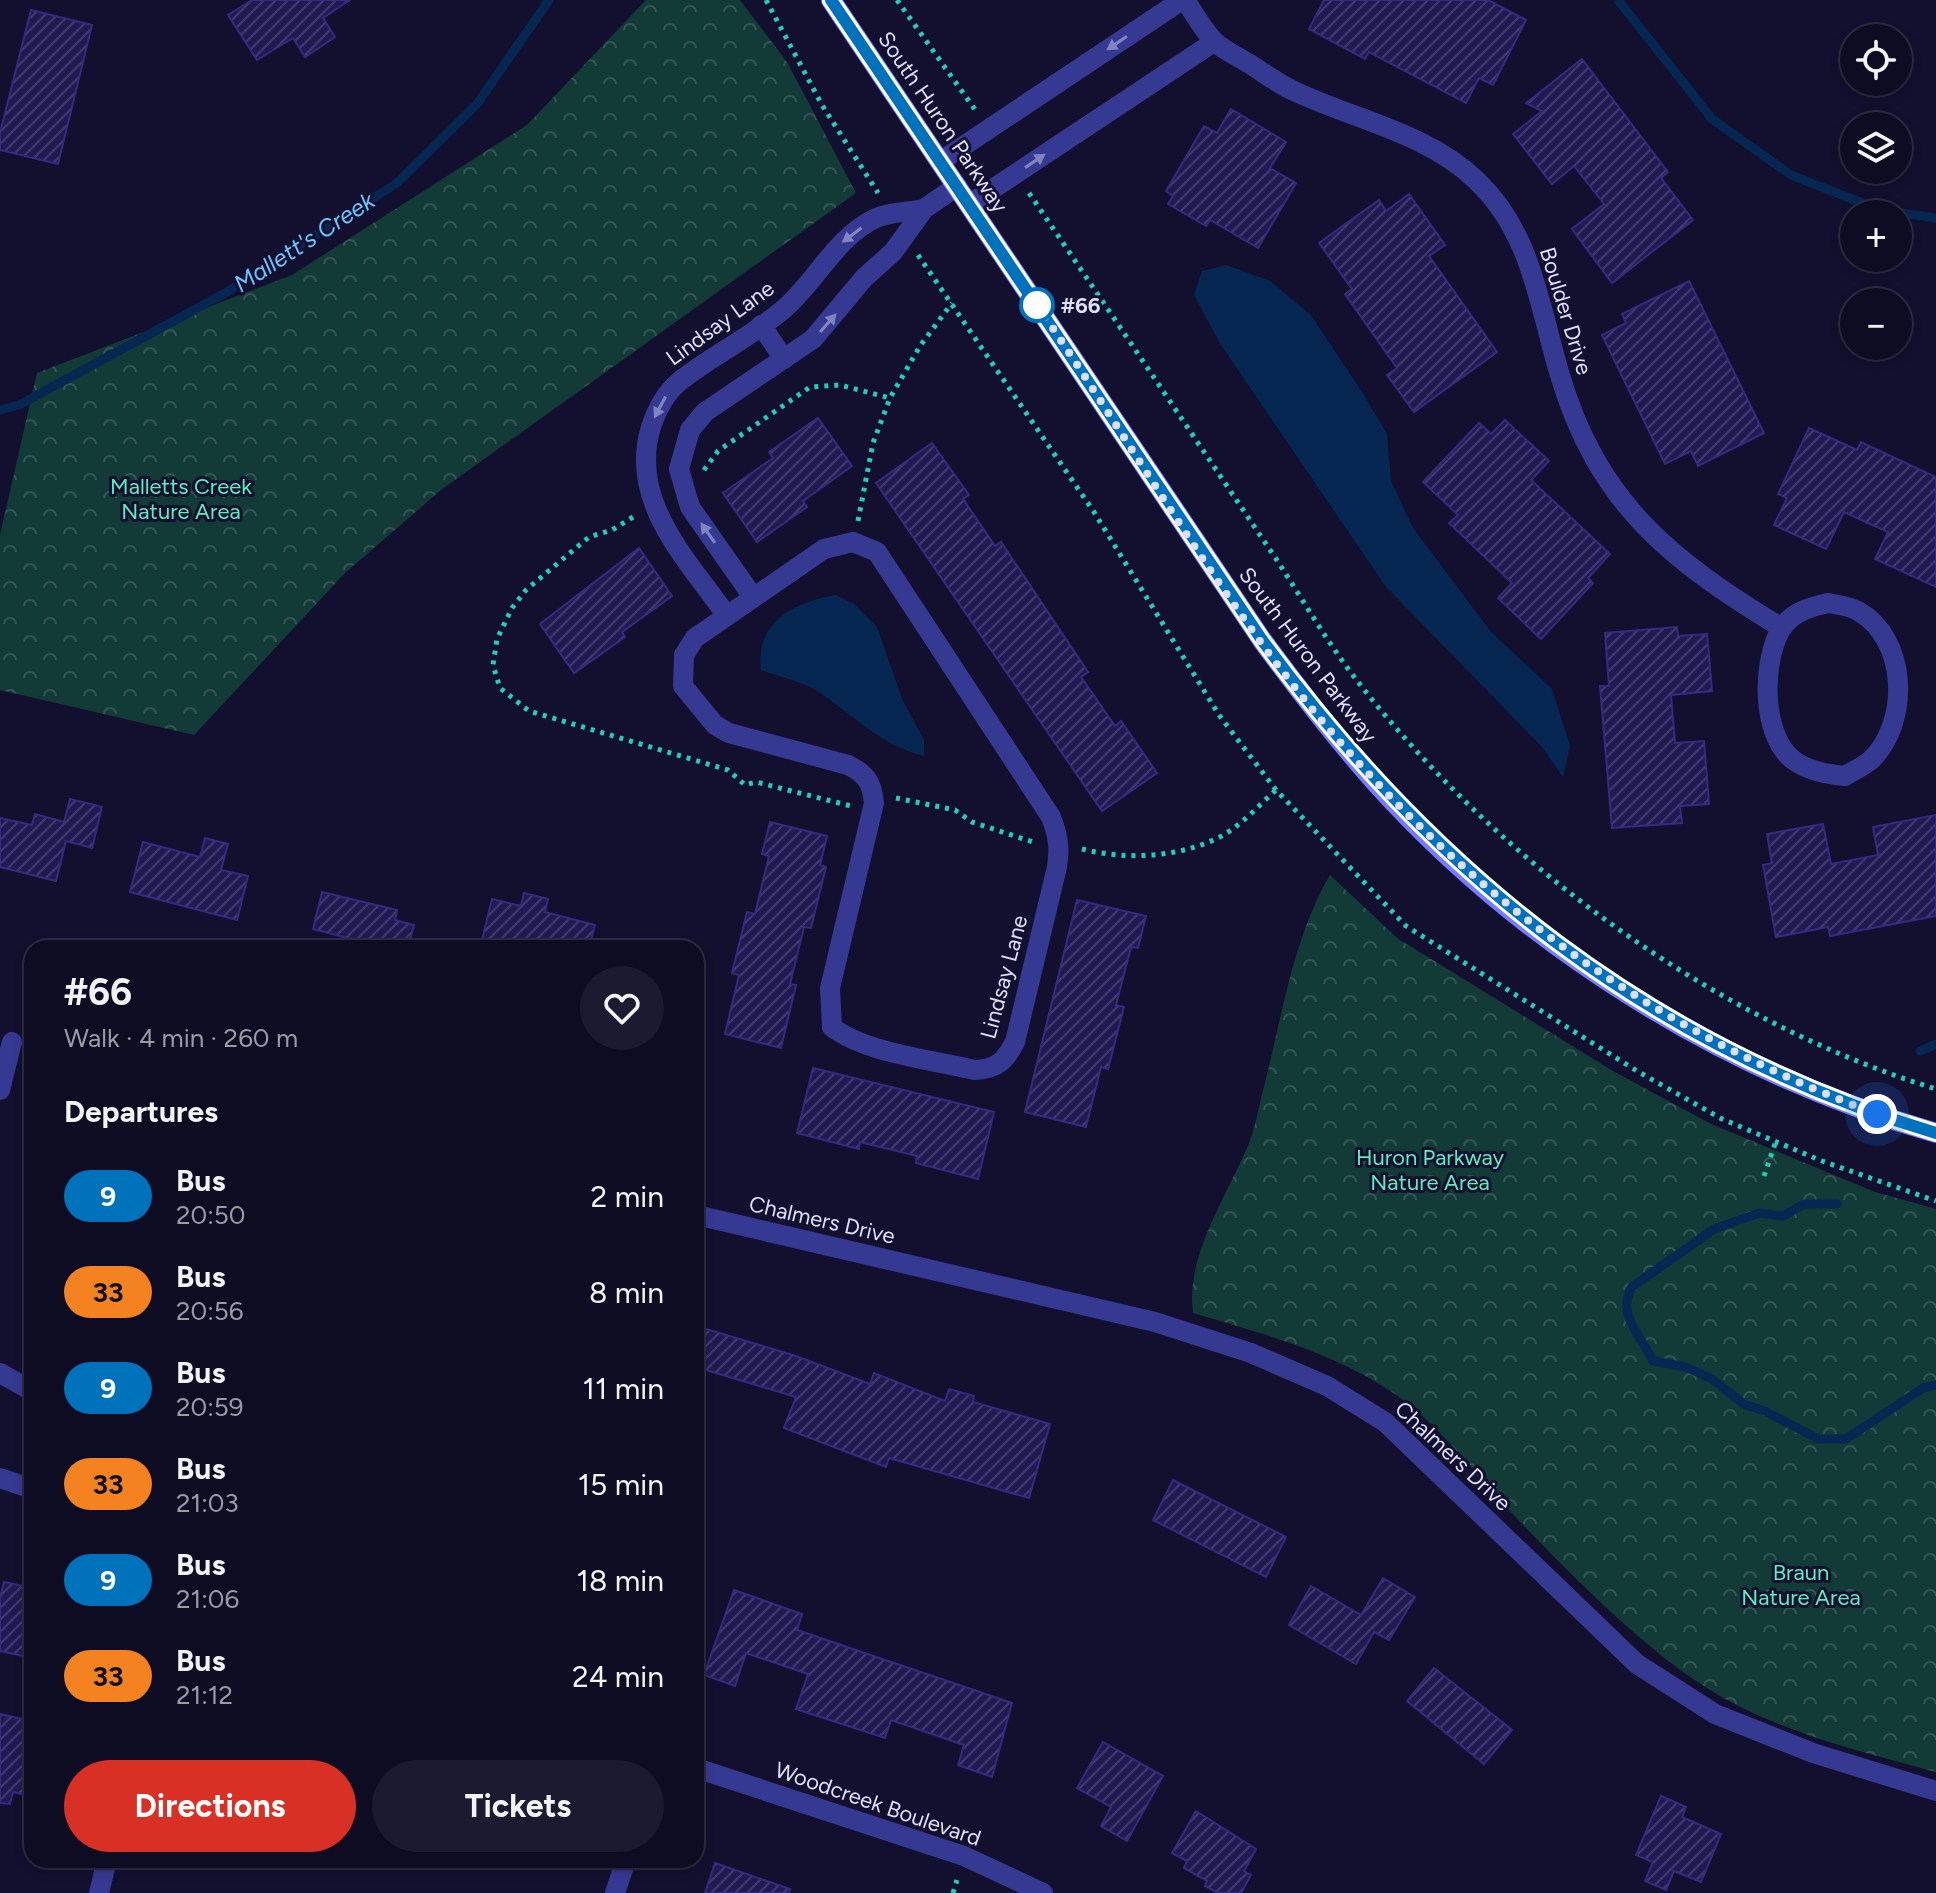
<!DOCTYPE html>
<meta charset="utf-8">
<style>
body{margin:0;font-family:Figtree,sans-serif;background:#1c1a30;color:#f1f3f6;height:100vh;display:flex;flex-direction:column;font-size:30px;white-space:nowrap}
*{box-sizing:border-box;margin:0}
p{font-size:26px;color:#9b9ba6}
.icon{flex:none;width:44px;height:44px;fill:none;stroke:currentColor;stroke-width:2;stroke-linecap:round;stroke-linejoin:round}
.map{position:relative;flex:1;overflow:hidden}
.side{position:absolute;left:24px;top:940px;width:680px;height:928px;display:flex;flex-direction:column;background:#0e0c23;border-radius:24px;box-shadow:0 4px 12px #0003,0 0 0 2px #2e2c41}
.side>*{flex:none}
.badge{padding:0 16px;border-radius:26px;font-size:28px;line-height:52px}
.buttons{position:absolute;left:1840px;top:24px;display:grid;gap:16px}
.buttons a{display:grid;place-items:center;width:72px;height:72px;border-radius:50%;background:#0e0c23;box-shadow:0 4px 12px #0003,0 0 0 2px #2e2c41;font-size:40px}
.you{position:absolute;width:40px;height:40px;margin:-20px;border:6px solid #fff;border-radius:50%;background:#1a73e8;box-shadow:0 0 0 12px #1a73e833}
.map>.badge{position:absolute;translate:-50% -50%;box-shadow:0 0 0 4px #fff}
h2{padding:0 40px;font-size:30px;line-height:72px}
.round{display:grid;place-items:center;flex:none;width:84px;height:84px;border-radius:42px;background:#1c1a30}
.overview{display:flex;align-items:center;justify-content:space-between;height:136px;padding:0 40px}
h1{font-size:38px;font-weight:700;line-height:60px}
.action{display:flex;gap:16px;margin-top:auto;padding:16px 40px}
.action a{flex:1;height:92px;border-radius:48px;background:#d93025;color:#fff;font-size:32px;font-weight:700;line-height:92px;text-align:center}
.action a+a{background:#1c1a30;color:#f1f3f6}
ul{padding:0;list-style:none}
li{display:flex;align-items:center;gap:24px;height:96px;padding:0 40px}
li div{flex:1}
li b{display:block;font-size:30px}
li em{font-style:normal}
li .badge{min-width:88px;font-weight:700;text-align:center}
.map>svg:first-child{display:block}
</style>
<div class="map">
<svg width="1936" height="1893" viewBox="0 0 1936 1893">
<defs>
<pattern id="forest-crowns" width="20" height="18" patternUnits="userSpaceOnUse" patternTransform="scale(2)"><rect width="20" height="18" fill="#123a36"/><path d="M2 6a3 3 0 1 1 6 0M12 15a3 3 0 1 1 6 0" fill="none" stroke="#345654"/></pattern>
<pattern id="building-hatch" width="6" height="6" patternUnits="userSpaceOnUse" patternTransform="scale(2)"><rect width="6" height="6" fill="#211a52"/><path d="M-1 1l2-2M0 6l6-6M5 7l2-2" fill="none" stroke="#413b6c"/></pattern>
</defs>
<rect width="100%" height="100%" fill="#13102f"/>
<g fill="url(#forest-crowns)">
<path d="M646 0H740L787 62 856 193 441 490 345 573 194 735 0 690V535L37 373 292 275 527 125Z"/>
<path d="M1330 875 1397 938 1613 1071 1711 1124 1875 1192 1936 1209V1772C1853 1749 1765 1729 1693 1679 1624 1631 1551 1555 1493 1493 1462 1458 1434 1421 1395 1394 1333 1352 1264 1334 1193 1313 1185 1258 1226 1197 1247 1148 1256 1128 1259 1104 1265 1083 1282 1015 1294 936 1330 875Z"/>
</g>
<g fill="#062752">
<path d="M1226 265 1270 281 1310 314 1362 392 1387 434 1391 481 1413 528 1491 632 1552 689 1570 746 1563 777 1542 747 1386 587 1221 345 1194 295 1202 271Z"/>
<path d="M836 595 854 604 877 627 903 701 924 740V756C883 747 853 715 819 692 803 682 780 677 761 670 755 622 794 602 836 595Z"/>
</g>
<g fill="none" stroke-linecap="round" stroke-linejoin="round">
<g stroke="#062752" stroke-width="9">
<path d="M1618 0 1712 119 1791 175 1880 210 1936 218"/>
<path d="M0 410 19 405 227 292 397 183 477 104 549 0"/>
<path d="M1920 1051 1936 1044"/>
<path d="M1837 1204H1804L1783 1216 1759 1213 1714 1229 1632 1287C1616 1315 1641 1335 1653 1361L1686 1367 1712 1379 1745 1405 1765 1411 1818 1439H1846L1923 1388 1936 1385"/>
</g>
</g>
<g fill="url(#building-hatch)" stroke="#352a80" stroke-width="2">
<path d="M252 0H350L323 18 335 37 305 57 293 38 257 60 228 15Z"/>
<path d="M1324 0H1488L1526 20 1493 85 1479 78 1466 103 1369 52 1365 59 1309 29Z"/>
<path d="M31 10 92 25 58 164 0 150V133Z"/>
<path d="M1582 59 1668 172 1661 178 1693 220 1612 283 1572 229 1604 204 1574 166 1552 184 1513 134 1542 111 1526 103Z"/>
<path d="M1231 109 1286 142 1270 168 1296 183 1258 248 1210 220 1206 226 1168 204 1173 196 1166 191 1204 126 1217 133Z"/>
<path d="M1409 194 1445 245 1429 256 1497 352 1414 412 1387 375 1397 368 1345 294 1352 289 1319 243 1379 200 1386 211Z"/>
<path d="M1689 281 1764 433 1698 466 1691 451 1665 464 1602 335 1626 323 1622 314Z"/>
<path d="M818 418 852 466 803 501 807 507 757 542 723 493 773 458 769 452Z"/>
<path d="M1505 420 1549 461 1531 480 1610 554 1588 578 1593 583 1541 639 1498 598 1512 583 1449 523 1458 515 1423 482 1479 423 1491 434Z"/>
<path d="M1809 428 1857 450 1861 442 1936 477V587L1875 559 1888 532 1844 512 1826 549 1774 525 1787 498 1778 494Z"/>
<path d="M932 443 969 495 963 499 995 546 1001 542 1088 672 1081 677 1115 726 1121 721 1157 773 1102 811 876 483Z"/>
<path d="M639 548 672 596 622 632 625 637 574 673 540 624Z"/>
<path d="M1677 627 1678 636 1707 634 1712 691 1671 695 1675 743 1704 741 1709 804 1680 806 1682 823 1612 828 1600 686H1609L1605 633Z"/>
<path d="M70 799 102 807 92 848 66 841 56 881 0 867V818L32 825 35 814 64 822Z"/>
<path d="M1936 815V916L1830 936 1828 927 1776 937 1763 865 1772 863 1767 834 1823 824 1831 864 1878 855 1873 827Z"/>
<path d="M770 822 827 836 820 865 826 867 811 928 804 927 790 984 796 985 781 1048 725 1034 739 975 732 973 747 912 755 914 769 856 762 854Z"/>
<path d="M205 838 228 844 221 870 248 876 237 920 130 892 143 842 200 857Z"/>
<path d="M322 892 397 910 395 920 414 925 408 948H366L367 943 313 929Z"/>
<path d="M524 893 548 899 545 912 595 925 589 948H513L482 940 492 899 521 906Z"/>
<path d="M1077 900 1146 916 1138 948 1131 947 1116 1005 1124 1007 1108 1069 1101 1067 1086 1127 1025 1112Z"/>
<path d="M813 1068 994 1112 978 1179 916 1163 917 1156 860 1142 859 1149 797 1133Z"/>
<path d="M696 1326 796 1356 870 1384 874 1373 945 1401 949 1389 974 1396 973 1402 1050 1424 1029 1498 889 1458 886 1467 784 1428 796 1397 696 1367Z"/>
<path d="M1173 1480 1286 1537 1266 1577 1153 1520Z"/>
<path d="M1383 1578 1415 1597 1389 1640 1374 1632 1356 1664 1289 1625 1311 1586 1361 1615Z"/>
<path d="M4 1582 32 1588V1658L0 1651V1598Z"/>
<path d="M734 1590 802 1614 797 1630 1012 1703 992 1777 958 1765 964 1745 891 1720 885 1738 796 1709 808 1674 746 1653 735 1686 704 1675Z"/>
<path d="M1434 1668 1512 1730 1484 1764 1407 1701Z"/>
<path d="M0 1714 32 1721V1797L13 1792 10 1804 0 1803Z"/>
<path d="M1103 1742 1163 1776 1127 1841 1101 1826 1111 1807 1077 1788Z"/>
<path d="M1661 1796 1686 1807 1682 1817 1721 1834 1701 1882 1674 1871 1666 1890 1645 1881 1653 1862 1636 1855Z"/>
<path d="M1196 1811 1256 1849 1244 1871 1251 1875 1241 1893H1218L1205 1886 1207 1881 1184 1868 1187 1861 1172 1853Z"/>
<path d="M715 1863 790 1889 789 1893H705Z"/>
</g>
<g fill="none" stroke-linecap="round" stroke-linejoin="round">
<g stroke="#25ccb6" stroke-width="5" stroke-dasharray="4 6" stroke-linecap="butt">
<path d="M766 0 822 105 878 193"/>
<path d="M897 0 976 111"/>
<path d="M1029 193C1108 309 1186 425 1264 541 1295 586 1322 635 1355 678 1497 862 1714 1021 1936 1089"/>
<path d="M918 255 1094 512 1219 715 1276 790 1406 926 1637 1071 1722 1119 1822 1161 1936 1201"/>
<path d="M704 470 718 451 810 387 840 385 890 398 920 346 952 303"/>
<path d="M633 517 612 530 589 537 526 590 512 608 497 639 493 665 500 688 529 711 728 770 745 785 756 782 851 806"/>
<path d="M858 521 873 443 890 398"/>
<path d="M896 798 955 810 972 822 1033 842"/>
<path d="M1082 849C1126 860 1176 858 1218 838 1240 827 1258 806 1276 790"/>
<path d="M1764 1176 1776 1141"/>
<path d="M953 1893 957 1880"/>
</g>
<g stroke="#363992" stroke-width="20">
<path d="M1185 0C1194 13 1202 28 1213 40 1221 49 1237 56 1248 63 1263 72 1278 84 1294 91 1355 120 1428 133 1477 181 1531 232 1539 304 1559 372 1597 503 1670 560 1782 628"/>
<path d="M941 161 1182 0"/>
<path d="M970 204 1214 42"/>
<path d="M761 325 784 359"/>
<path d="M853 542 877 552 1051 817C1058 835 1060 848 1057 867L1015 1042C1005 1061 997 1069 975 1070 933 1060 865 1053 832 1027L830 988 874 803C872 782 866 774 848 765L729 733 715 725 683 686 684 655 695 638 824 549Z"/>
<path d="M753 597 690 507 679 469 690 430 705 412 813 339 864 278 893 252 924 209 957 186"/>
<path d="M1828 603C1838 605 1850 606 1858 611 1908 639 1910 722 1871 760 1864 766 1853 771 1845 776 1827 774 1807 771 1792 759 1761 733 1762 662 1781 629 1792 612 1810 607 1828 603Z"/>
<path d="M727 616C687 559 628 501 651 427 657 409 665 393 680 381 713 355 753 336 785 308 817 280 836 237 876 218 889 212 909 212 924 209"/>
<path d="M0 1090 12 1042"/>
<path d="M696 1215 1155 1322 1251 1353 1327 1386 1385 1422 1637 1664 1715 1714 1813 1753 1936 1791"/>
<path d="M0 1373 32 1391"/>
<path d="M0 1478 32 1489"/>
<path d="M696 1768 964 1856 1043 1893"/>
<path d="M99 1893 107 1860"/>
<path d="M615 1893 626 1860"/>
</g>
<path stroke="#757bff" stroke-width="20" d="M831 0 1262 640C1298 689 1335 737 1376 783 1523 946 1725 1073 1936 1133"/>
</g>
<defs><path id="oneway-solid" d="M-6-.8H1V-3.2L6.5 0L1 3.2V.8H-6Z" transform="scale(2)"/></defs>
<g fill="#8283c3">
<use href="#oneway-solid" transform="translate(1117 43) rotate(146)"/>
<use href="#oneway-solid" transform="translate(1035 161) rotate(-34)"/>
<use href="#oneway-solid" transform="translate(852 235) rotate(143)"/>
<use href="#oneway-solid" transform="translate(828 323) rotate(-49)"/>
<use href="#oneway-solid" transform="translate(660 407) rotate(118)"/>
<use href="#oneway-solid" transform="translate(708 533) rotate(-125)"/>
</g>
<g fill="none" stroke-linecap="round" stroke-linejoin="round">
<defs>
<path id="line" d="M831 0 1262 640C1436 877 1652 1048 1936 1133"/>
</defs>
<use href="#line" stroke="#fff" stroke-width="18"/>
<use href="#line" stroke="#0072bc" stroke-width="12"/>
<path stroke="#dfdeff" stroke-width="8" stroke-dasharray="0 14.4" d="M1037 305C1130 440 1213 589 1317 715 1469 898 1654 1031 1877 1114"/>
</g>
<circle fill="#fff" stroke="#0072bc" stroke-width="4" cx="1037" cy="305" r="16"/>
<g text-anchor="middle" dominant-baseline="central" stroke-width="6" stroke-linejoin="round" paint-order="stroke">
<g font-size="22" fill="#dfdeff" stroke="#13102f">
<text transform="translate(943 122) rotate(56)">South Huron Parkway</text>
<text transform="translate(1566 311) rotate(73)">Boulder Drive</text>
<text transform="translate(720 323) rotate(-36)">Lindsay Lane</text>
<text transform="translate(1308 655) rotate(53)">South Huron Parkway</text>
<text transform="translate(1004 977) rotate(-75)">Lindsay Lane</text>
<text transform="translate(822 1220) rotate(13)">Chalmers Drive</text>
<text transform="translate(1453 1456) rotate(43)">Chalmers Drive</text>
<text transform="translate(878 1804) rotate(19)">Woodcreek Boulevard</text>
</g>
<g font-size="22" font-weight="bold" fill="#dfdeff" stroke="#13102f" text-anchor="start">
<text x="1061" y="305">#66</text>
</g>
<g font-size="22" fill="#5decbe" stroke="#13102f">
<text x="181" y="486">Malletts Creek<tspan x="181" dy="25">Nature Area</tspan></text>
<text x="1430" y="1157">Huron Parkway<tspan x="1430" dy="25">Nature Area</tspan></text>
<text x="1801" y="1572">Braun<tspan x="1801" dy="25">Nature Area</tspan></text>
</g>
<g font-size="24" font-style="italic" fill="#6cc5ff" stroke="#13102f">
<text transform="translate(304 242) rotate(-33)">Mallett's Creek</text>
</g>
</g>
</svg>
<div class="buttons">
<a><svg class="icon" aria-label="locate" viewBox="0 0 24 24"><circle cx="12" cy="12" r="6"/><path d="M12 2v4M12 18v4M2 12h4M18 12h4"/></svg></a>
<a><svg class="icon" aria-label="layers" viewBox="0 0 24 24"><path d="M12 4l9 5-9 5-9-5zM3 14l9 5 9-5"/></svg></a>
<a>+</a>
<a>−</a>
</div>
<div class="you" style="left:1877px;top:1114px"></div>
<section class="side">
<div class="overview"><div><h1>#66</h1><p>Walk · 4 min · 260 m</p></div><a class="round"><svg class="icon" aria-label="heart" viewBox="0 0 24 24"><path d="M12 20l-8-8c-3-5 5-10 8-4 3-6 11-1 8 4z"/></svg></a></div>
<h2>Departures</h2>
<ul>
<li><span class="badge" style="background:#0072bc;color:#fff">9</span><div><b>Bus</b><p>20:50</p></div><em>2 min</em></li>
<li><span class="badge" style="background:#f58220;color:#111">33</span><div><b>Bus</b><p>20:56</p></div><em>8 min</em></li>
<li><span class="badge" style="background:#0072bc;color:#fff">9</span><div><b>Bus</b><p>20:59</p></div><em>11 min</em></li>
<li><span class="badge" style="background:#f58220;color:#111">33</span><div><b>Bus</b><p>21:03</p></div><em>15 min</em></li>
<li><span class="badge" style="background:#0072bc;color:#fff">9</span><div><b>Bus</b><p>21:06</p></div><em>18 min</em></li>
<li><span class="badge" style="background:#f58220;color:#111">33</span><div><b>Bus</b><p>21:12</p></div><em>24 min</em></li>
</ul>
<div class="action"><a>Directions</a><a>Tickets</a></div>
</section>
</div>
